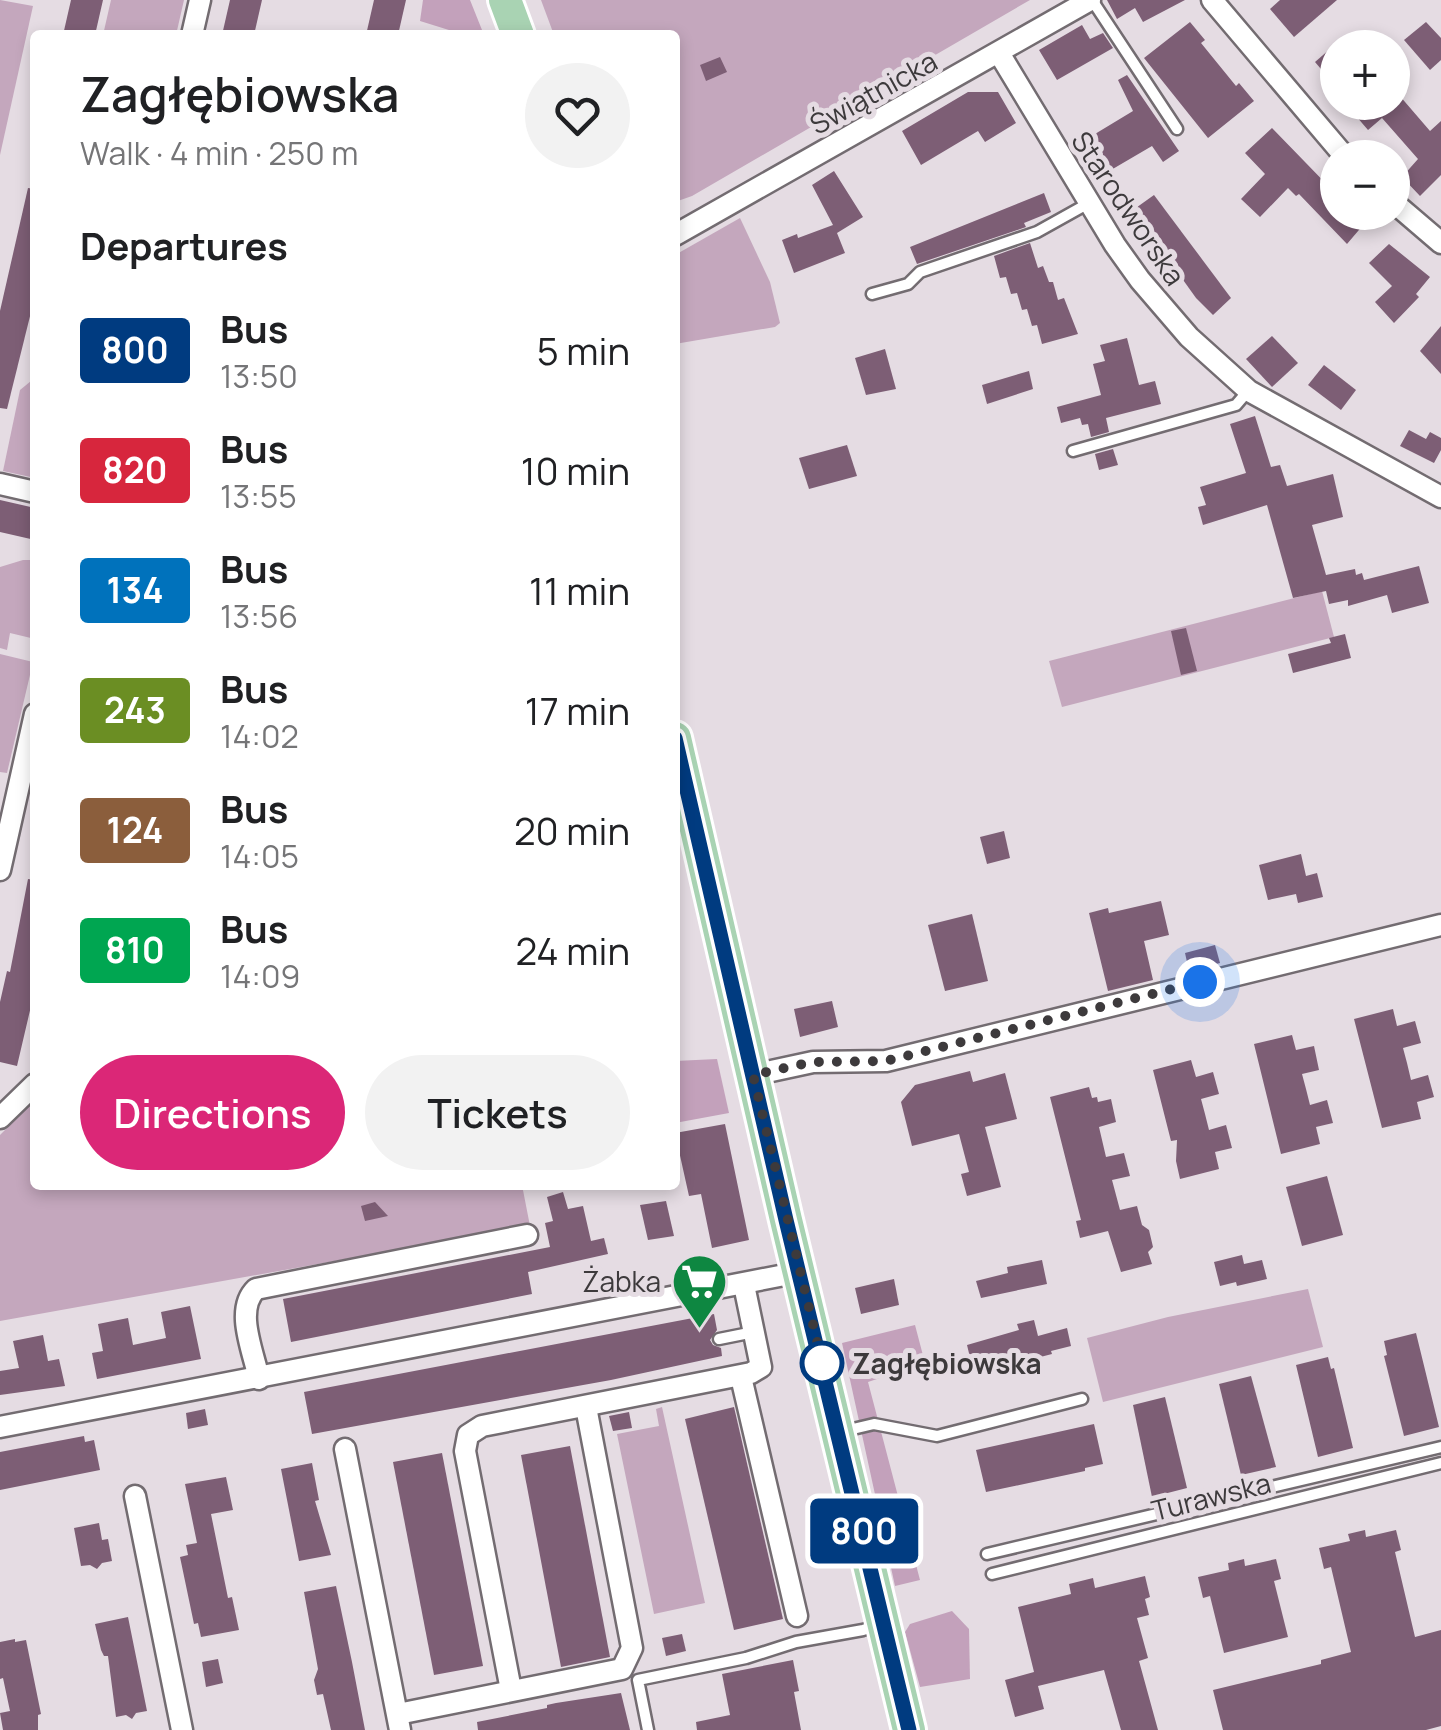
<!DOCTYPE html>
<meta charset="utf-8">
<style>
body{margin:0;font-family:Manrope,sans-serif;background:#f2f2f2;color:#202124;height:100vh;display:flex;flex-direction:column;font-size:38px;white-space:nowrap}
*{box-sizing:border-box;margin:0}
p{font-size:32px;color:#757577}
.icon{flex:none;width:55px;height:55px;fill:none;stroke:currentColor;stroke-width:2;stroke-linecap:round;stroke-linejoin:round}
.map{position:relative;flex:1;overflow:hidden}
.panel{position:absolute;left:30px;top:30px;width:650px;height:1160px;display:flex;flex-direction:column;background:#fff;border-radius:10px;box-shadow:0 5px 15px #0003}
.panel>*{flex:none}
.badge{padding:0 20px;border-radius:8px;font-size:35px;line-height:65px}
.buttons{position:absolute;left:1320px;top:30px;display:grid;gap:20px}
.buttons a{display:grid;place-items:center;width:90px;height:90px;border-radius:50%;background:#fff;box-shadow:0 5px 15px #0003;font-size:50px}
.you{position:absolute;width:50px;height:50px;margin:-25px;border:8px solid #fff;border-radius:50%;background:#1a73e8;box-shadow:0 0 0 15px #1a73e833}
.map>.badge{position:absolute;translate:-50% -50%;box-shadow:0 0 0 5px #fff}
h2{padding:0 50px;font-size:38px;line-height:90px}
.round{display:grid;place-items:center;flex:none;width:105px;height:105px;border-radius:52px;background:#f2f2f2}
.overview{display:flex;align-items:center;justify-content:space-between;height:170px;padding:0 50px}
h1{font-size:48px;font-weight:600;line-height:75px}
.cta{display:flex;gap:20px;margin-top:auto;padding:20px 50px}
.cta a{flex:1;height:115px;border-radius:60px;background:#db2777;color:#fff;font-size:40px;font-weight:600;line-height:115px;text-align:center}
.cta a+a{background:#f2f2f2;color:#202124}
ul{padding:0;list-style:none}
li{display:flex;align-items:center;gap:30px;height:120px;padding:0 50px}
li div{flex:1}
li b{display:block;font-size:38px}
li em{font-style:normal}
li .badge{min-width:110px;font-weight:700;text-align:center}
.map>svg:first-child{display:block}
</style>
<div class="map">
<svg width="1441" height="1730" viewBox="0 0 1441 1730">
<rect width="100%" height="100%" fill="#e5dce3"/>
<g fill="#c4a7bd">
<path d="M0 0 33 6 0 155Z"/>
<path d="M111 0H184L176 35H103Z"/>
<path d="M541 0H1030L692 196 675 202V35H554Z"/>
<path d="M740 218 770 282 780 323 775 327 675 344V255Z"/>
<path d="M31 381H35V478L3 471 20 390Z"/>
<path d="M23 560H35V639L10 633 7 650 0 648V567Z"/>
<path d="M1322 591 1334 637 1062 707 1049 661Z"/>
<path d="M0 654 33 662 7 773 0 772Z"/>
<path d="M35 1100V1185H522L530 1226 0 1321V1135Z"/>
<path d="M1308 1289 1323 1347 1103 1402 1087 1338 1168 1317Z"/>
<path d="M662 1407 705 1603 654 1614 617 1434 659 1426 656 1409Z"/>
</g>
<g fill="#c3a1bb">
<path d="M423 0H470L484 35H465L420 21Z"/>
<path d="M717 1059 729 1113 675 1123V1061Z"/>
<path d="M915 1325 925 1363 868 1382 920 1580 895 1586 842 1343Z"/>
<path d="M952 1611 969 1629 970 1679 920 1687 905 1632 910 1624Z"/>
</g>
<g fill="#7d5e75">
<path d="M71 0H103L95 35H63Z"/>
<path d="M230 0H262L254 35H222Z"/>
<path d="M374 0H406L398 35H366Z"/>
<path d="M1107 0H1185L1143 22 1135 8 1117 19Z"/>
<path d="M1280 0H1337L1294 37 1270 9Z"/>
<path d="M1190 22 1205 40 1201 43 1236 86 1239 83 1254 101 1208 138 1144 58Z"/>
<path d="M1426 22 1441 38V60L1430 70 1404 40Z"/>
<path d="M1082 25 1090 39 1103 33 1113 48 1057 80 1039 50Z"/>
<path d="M1338 42V89L1315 62Z"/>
<path d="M720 57 727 72 706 81 700 65Z"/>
<path d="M1127 75 1179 151 1163 162 1152 146 1111 170 1090 137 1133 111 1118 80Z"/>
<path d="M968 92H998L1016 123 985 142 978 131 921 165 902 131Z"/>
<path d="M1399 95 1430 131 1441 121V175L1420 196 1402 177 1418 159 1382 118 1368 130 1344 102H1370L1379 113Z"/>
<path d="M1272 128 1338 196V212H1351L1364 224 1347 244 1299 194 1296 196 1288 188 1260 217 1241 199 1265 174 1245 153Z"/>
<path d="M834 171 863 217 837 233 845 253 794 273 782 240 797 234 798 238 833 225 812 185Z"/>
<path d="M28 188 35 189V296L7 409 0 408V311Z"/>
<path d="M1044 193 1051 212 1024 223 1026 227 917 264 910 247Z"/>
<path d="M1154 195 1231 298 1213 315 1196 298 1133 210Z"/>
<path d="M1030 243 1038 268 1043 266 1049 282H1053L1058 300 1064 298 1078 334 1042 344 1037 325 1032 326 1027 309 1022 310 1017 293 1011 294 1006 277 1000 278 994 256Z"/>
<path d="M1389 244 1430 277 1416 294 1419 297 1394 323 1375 302 1392 286 1369 263Z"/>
<path d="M1441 326V374L1420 351Z"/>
<path d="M1272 336 1298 363 1272 387 1246 359Z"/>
<path d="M1127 338 1139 385 1155 381 1161 404 1106 418 1109 432 1091 437 1088 424 1082 425 1080 418 1061 423 1057 407 1101 395 1093 364 1105 361 1100 345Z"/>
<path d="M885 349 896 389 866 395 855 358Z"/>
<path d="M1324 365 1356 390 1341 410 1308 385Z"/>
<path d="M1029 371 1033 389 987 404 982 385Z"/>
<path d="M1255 416 1271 467 1280 465 1287 486 1333 474 1343 517 1312 525 1326 575 1355 569 1356 575 1362 573 1364 580 1419 566 1429 603 1392 613 1387 595 1348 606V600L1329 604 1326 591 1293 598 1267 505 1203 525 1198 507 1206 505 1200 487 1246 473 1230 424Z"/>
<path d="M1409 430 1426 439 1430 432 1441 438V450L1434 463 1400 446Z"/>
<path d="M847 445 857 476 809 489 799 458Z"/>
<path d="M1113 449 1118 465 1099 470 1095 454Z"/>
<path d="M0 500 35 508V540L0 532Z"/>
<path d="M1186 628 1197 671 1181 675 1171 631Z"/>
<path d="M1345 634 1351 658 1293 673 1288 654 1331 643 1329 638Z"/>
<path d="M1004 831 1010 858 987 864 980 837Z"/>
<path d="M1301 854 1306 876 1317 873 1323 897 1298 903 1296 894 1268 900 1259 865Z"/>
<path d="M28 879 35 880V989L17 1066 0 1062V1002L7 971 10 972Z"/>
<path d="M1161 901 1169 935 1144 941 1153 980 1108 991 1089 913 1108 908 1109 913Z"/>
<path d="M972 914 988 981 945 991 928 925Z"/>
<path d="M1215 945 1220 963 1189 971 1185 953Z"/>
<path d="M832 1001 838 1027 800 1037 794 1009Z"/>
<path d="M1393 1009 1397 1026 1415 1021 1421 1043 1403 1048 1407 1063 1411 1080 1428 1075 1434 1097 1417 1102 1421 1119 1382 1128 1354 1019Z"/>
<path d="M1292 1035 1296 1050 1314 1046 1319 1070 1302 1074 1306 1089 1310 1105 1327 1100 1333 1123 1316 1127 1320 1144 1281 1154 1254 1044Z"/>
<path d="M1191 1060 1196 1077 1213 1072 1219 1094 1201 1099 1205 1114 1209 1130 1226 1125 1232 1148 1215 1152 1219 1169 1180 1179 1176 1161 1177 1140 1171 1141 1153 1070Z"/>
<path d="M970 1071 973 1082 1005 1073 1017 1119 985 1127 1001 1187 967 1196 961 1174 969 1172 959 1134 912 1146 901 1102 915 1085Z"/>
<path d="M1089 1087 1092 1098 1097 1097 1098 1102 1111 1099 1116 1122 1099 1127 1106 1157 1124 1153 1130 1176 1112 1180 1120 1210 1137 1206 1142 1225 1149 1230 1153 1247 1148 1252 1152 1264 1121 1272 1108 1231 1080 1238 1076 1221 1081 1220 1050 1097Z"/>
<path d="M725 1124 749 1240 712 1248 701 1194 689 1196 675 1133Z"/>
<path d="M1327 1176 1343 1235 1302 1246 1286 1187Z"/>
<path d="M563 1192 568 1209 583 1206 591 1241 604 1238 608 1254 528 1272 532 1294 291 1342 283 1299 550 1247 545 1223 553 1221 547 1197Z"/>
<path d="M666 1201 674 1236 648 1240 640 1205Z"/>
<path d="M375 1202 388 1216 365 1221 361 1206Z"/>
<path d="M1242 1255 1244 1264 1262 1260 1267 1279 1237 1286 1236 1282 1220 1286 1214 1262Z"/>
<path d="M1042 1260 1047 1284 981 1298 976 1281 1008 1273 1007 1267Z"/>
<path d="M894 1279 899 1305 861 1314 855 1288Z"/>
<path d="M190 1306 201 1359 97 1379 92 1353 103 1351 98 1324 128 1318 133 1345 166 1338 161 1312Z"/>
<path d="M714 1314 717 1330 710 1340 713 1345 721 1348 722 1356 611 1380 312 1434 304 1392Z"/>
<path d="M1034 1320 1038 1336 1067 1328 1071 1346 1051 1351 1052 1354 974 1374 967 1345 1019 1330 1017 1324Z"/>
<path d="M1416 1333 1439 1427 1404 1436 1384 1356 1387 1355 1384 1341Z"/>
<path d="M43 1335 48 1361 59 1359 65 1386 0 1395V1371L19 1368 13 1341Z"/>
<path d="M1328 1357 1331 1369 1334 1368 1353 1448 1318 1457 1296 1365Z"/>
<path d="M1251 1376 1276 1467 1241 1475 1219 1384Z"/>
<path d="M1165 1397 1187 1488 1152 1497 1133 1405Z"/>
<path d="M734 1407 783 1619 734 1630 685 1419Z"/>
<path d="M205 1409 208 1425 188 1429 186 1413Z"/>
<path d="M629 1412 632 1428 613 1431 609 1416Z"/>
<path d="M1094 1424 1103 1464 1085 1468V1471L986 1492 976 1450Z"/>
<path d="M84 1436 85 1442 94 1440 100 1470 0 1490V1452Z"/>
<path d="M570 1446 610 1657 561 1667 521 1455Z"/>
<path d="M442 1453 483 1666 434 1675 393 1462Z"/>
<path d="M312 1463 319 1500 315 1501 331 1555 299 1561 281 1469Z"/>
<path d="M226 1477 233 1510 211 1514 228 1598 232 1597 239 1630 201 1637 198 1623 194 1624 180 1557 188 1555 186 1545 197 1543 185 1484Z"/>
<path d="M99 1523 102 1540 108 1539 112 1561 102 1563 97 1569 90 1565 81 1566 74 1528Z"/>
<path d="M1365 1530 1366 1537 1396 1530 1401 1550 1395 1552 1415 1637 1441 1630V1726L1426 1730H1223L1213 1690 1321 1664V1660L1351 1652 1331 1567 1324 1569 1319 1548 1350 1541 1348 1534Z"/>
<path d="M1244 1559 1245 1566 1276 1559 1281 1579 1274 1581 1288 1637 1224 1653 1210 1596 1203 1598 1198 1577 1229 1570 1228 1563Z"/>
<path d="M1145 1576 1150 1597 1145 1599 1149 1615 1137 1618 1148 1658 1139 1661 1158 1730H1121L1104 1670 1038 1686 1044 1709 1015 1717 1005 1680 1034 1672 1018 1607 1071 1594 1069 1584 1093 1578 1095 1588Z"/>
<path d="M336 1586 352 1662 365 1730H331L323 1694 317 1695 314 1680 318 1669 304 1592Z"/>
<path d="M128 1617 147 1711 136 1713 132 1719 126 1715 116 1717 108 1656H104L101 1650 95 1624Z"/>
<path d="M682 1634 686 1651 666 1656 662 1638Z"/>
<path d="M15 1639V1642L26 1640 41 1714 38 1715V1730H3L0 1713 10 1711 3 1678 0 1679V1642Z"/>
<path d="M218 1659 223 1683 206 1687 202 1662Z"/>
<path d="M793 1660 799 1691 794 1692 801 1730H697L696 1722 730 1715 722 1674Z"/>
<path d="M621 1693 630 1730H478L477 1722 547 1708V1705L556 1703Z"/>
</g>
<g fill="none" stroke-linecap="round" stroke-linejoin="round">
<defs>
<g id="service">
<path d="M1092 0 1177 129"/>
<path d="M872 294 908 284 920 272 1037 232 1089 203"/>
<path d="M1073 451 1236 405 1248 391"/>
<path d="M719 1339 754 1332"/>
<path d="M840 1432 874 1424 937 1436 1082 1399"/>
<path d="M987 1554 1441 1447"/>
<path d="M992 1574 1441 1463"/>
<path d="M648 1730 638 1680 746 1658 796 1642 863 1630 880 1624"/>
</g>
<g id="minor">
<path d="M1212 0 1346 158"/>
<path d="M192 35 200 0"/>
<path d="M999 53 1115 245 1140 280 1189 337 1249 391 1441 497"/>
<path d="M1392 201 1441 243"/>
<path d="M675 235 1090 0"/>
<path d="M0 484 35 492"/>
<path d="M0 870 35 714"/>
<path d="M753 1075 813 1062 886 1061 1441 925"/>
<path d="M0 1118 35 1084"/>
<path d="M741 1377 797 1616"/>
<path d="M259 1379C254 1353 234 1310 256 1289L527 1235"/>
<path d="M0 1427 800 1272"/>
<path d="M345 1449 400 1730"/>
<path d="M135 1496 182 1730"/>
<path d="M511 1690 465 1451 468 1435 482 1426 751 1373 761 1367 744 1285"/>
<path d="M398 1714 622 1669 632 1648 586 1407"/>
</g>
<g id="primary">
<path d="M505 0 518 35"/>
<path d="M675 738 786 1220 909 1730"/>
</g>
</defs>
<use href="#service" stroke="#736c71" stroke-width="15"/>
<use href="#minor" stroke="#736c71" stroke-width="25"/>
<use href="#primary" stroke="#fff" stroke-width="38"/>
<use href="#service" stroke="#fff" stroke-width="10"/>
<use href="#minor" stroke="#fff" stroke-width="20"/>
<use href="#primary" stroke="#a9d3b3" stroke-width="32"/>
</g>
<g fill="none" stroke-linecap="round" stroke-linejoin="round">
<defs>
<path id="line" d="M675 738 786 1220 909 1730"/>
</defs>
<use href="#line" stroke="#fff" stroke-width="22"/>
<use href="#line" stroke="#003b80" stroke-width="15"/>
<path stroke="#3d3a3c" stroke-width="10" stroke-dasharray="0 18" d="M822 1363 824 1370 753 1075 812 1062 886 1061 1200 982"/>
</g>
<defs>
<symbol id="supermarket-pin" viewBox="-11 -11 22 30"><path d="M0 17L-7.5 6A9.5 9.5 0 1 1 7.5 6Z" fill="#0e8741" stroke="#e5dce3"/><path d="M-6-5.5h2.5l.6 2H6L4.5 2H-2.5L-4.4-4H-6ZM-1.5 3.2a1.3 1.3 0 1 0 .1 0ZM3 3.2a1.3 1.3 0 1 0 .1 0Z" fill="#fff"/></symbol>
</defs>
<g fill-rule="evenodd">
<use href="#supermarket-pin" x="668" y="1250" width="63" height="86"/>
</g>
<circle fill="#fff" stroke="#003b80" stroke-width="5" cx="822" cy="1363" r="20"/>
<g text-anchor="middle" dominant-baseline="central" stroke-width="10" stroke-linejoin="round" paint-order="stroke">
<g font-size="28" fill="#3d3a3c" stroke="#e5dce3">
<text transform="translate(873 92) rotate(-29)">Świątnicka</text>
<text transform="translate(1129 208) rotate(56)">Starodworska</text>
<text transform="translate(1211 1496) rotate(-14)">Turawska</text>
</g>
<g font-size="28" fill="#3d3a3c" stroke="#e5dce3" text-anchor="end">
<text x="661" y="1281">Żabka</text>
</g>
<g font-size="28" font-weight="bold" fill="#3d3a3c" stroke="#e5dce3" text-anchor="start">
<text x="852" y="1363">Zagłębiowska</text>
</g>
</g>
</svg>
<div class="buttons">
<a>+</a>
<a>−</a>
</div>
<div class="you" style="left:1200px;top:982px"></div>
<b class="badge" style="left:864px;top:1531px;background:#003b80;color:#fff">800</b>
<section class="panel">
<div class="overview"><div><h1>Zagłębiowska</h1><p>Walk · 4 min · 250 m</p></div><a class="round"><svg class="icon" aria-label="heart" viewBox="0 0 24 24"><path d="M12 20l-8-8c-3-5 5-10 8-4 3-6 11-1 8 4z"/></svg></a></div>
<h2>Departures</h2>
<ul>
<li><span class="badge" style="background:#003b80;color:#fff">800</span><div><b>Bus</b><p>13:50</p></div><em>5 min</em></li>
<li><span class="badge" style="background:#d7263d;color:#fff">820</span><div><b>Bus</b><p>13:55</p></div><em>10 min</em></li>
<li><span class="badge" style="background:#0072bc;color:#fff">134</span><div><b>Bus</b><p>13:56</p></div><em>11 min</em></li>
<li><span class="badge" style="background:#6b8e23;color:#fff">243</span><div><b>Bus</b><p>14:02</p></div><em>17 min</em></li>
<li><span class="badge" style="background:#8b5e3c;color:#fff">124</span><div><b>Bus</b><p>14:05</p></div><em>20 min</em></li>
<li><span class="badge" style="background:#00a651;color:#fff">810</span><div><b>Bus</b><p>14:09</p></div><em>24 min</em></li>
</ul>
<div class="cta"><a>Directions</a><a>Tickets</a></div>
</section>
</div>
